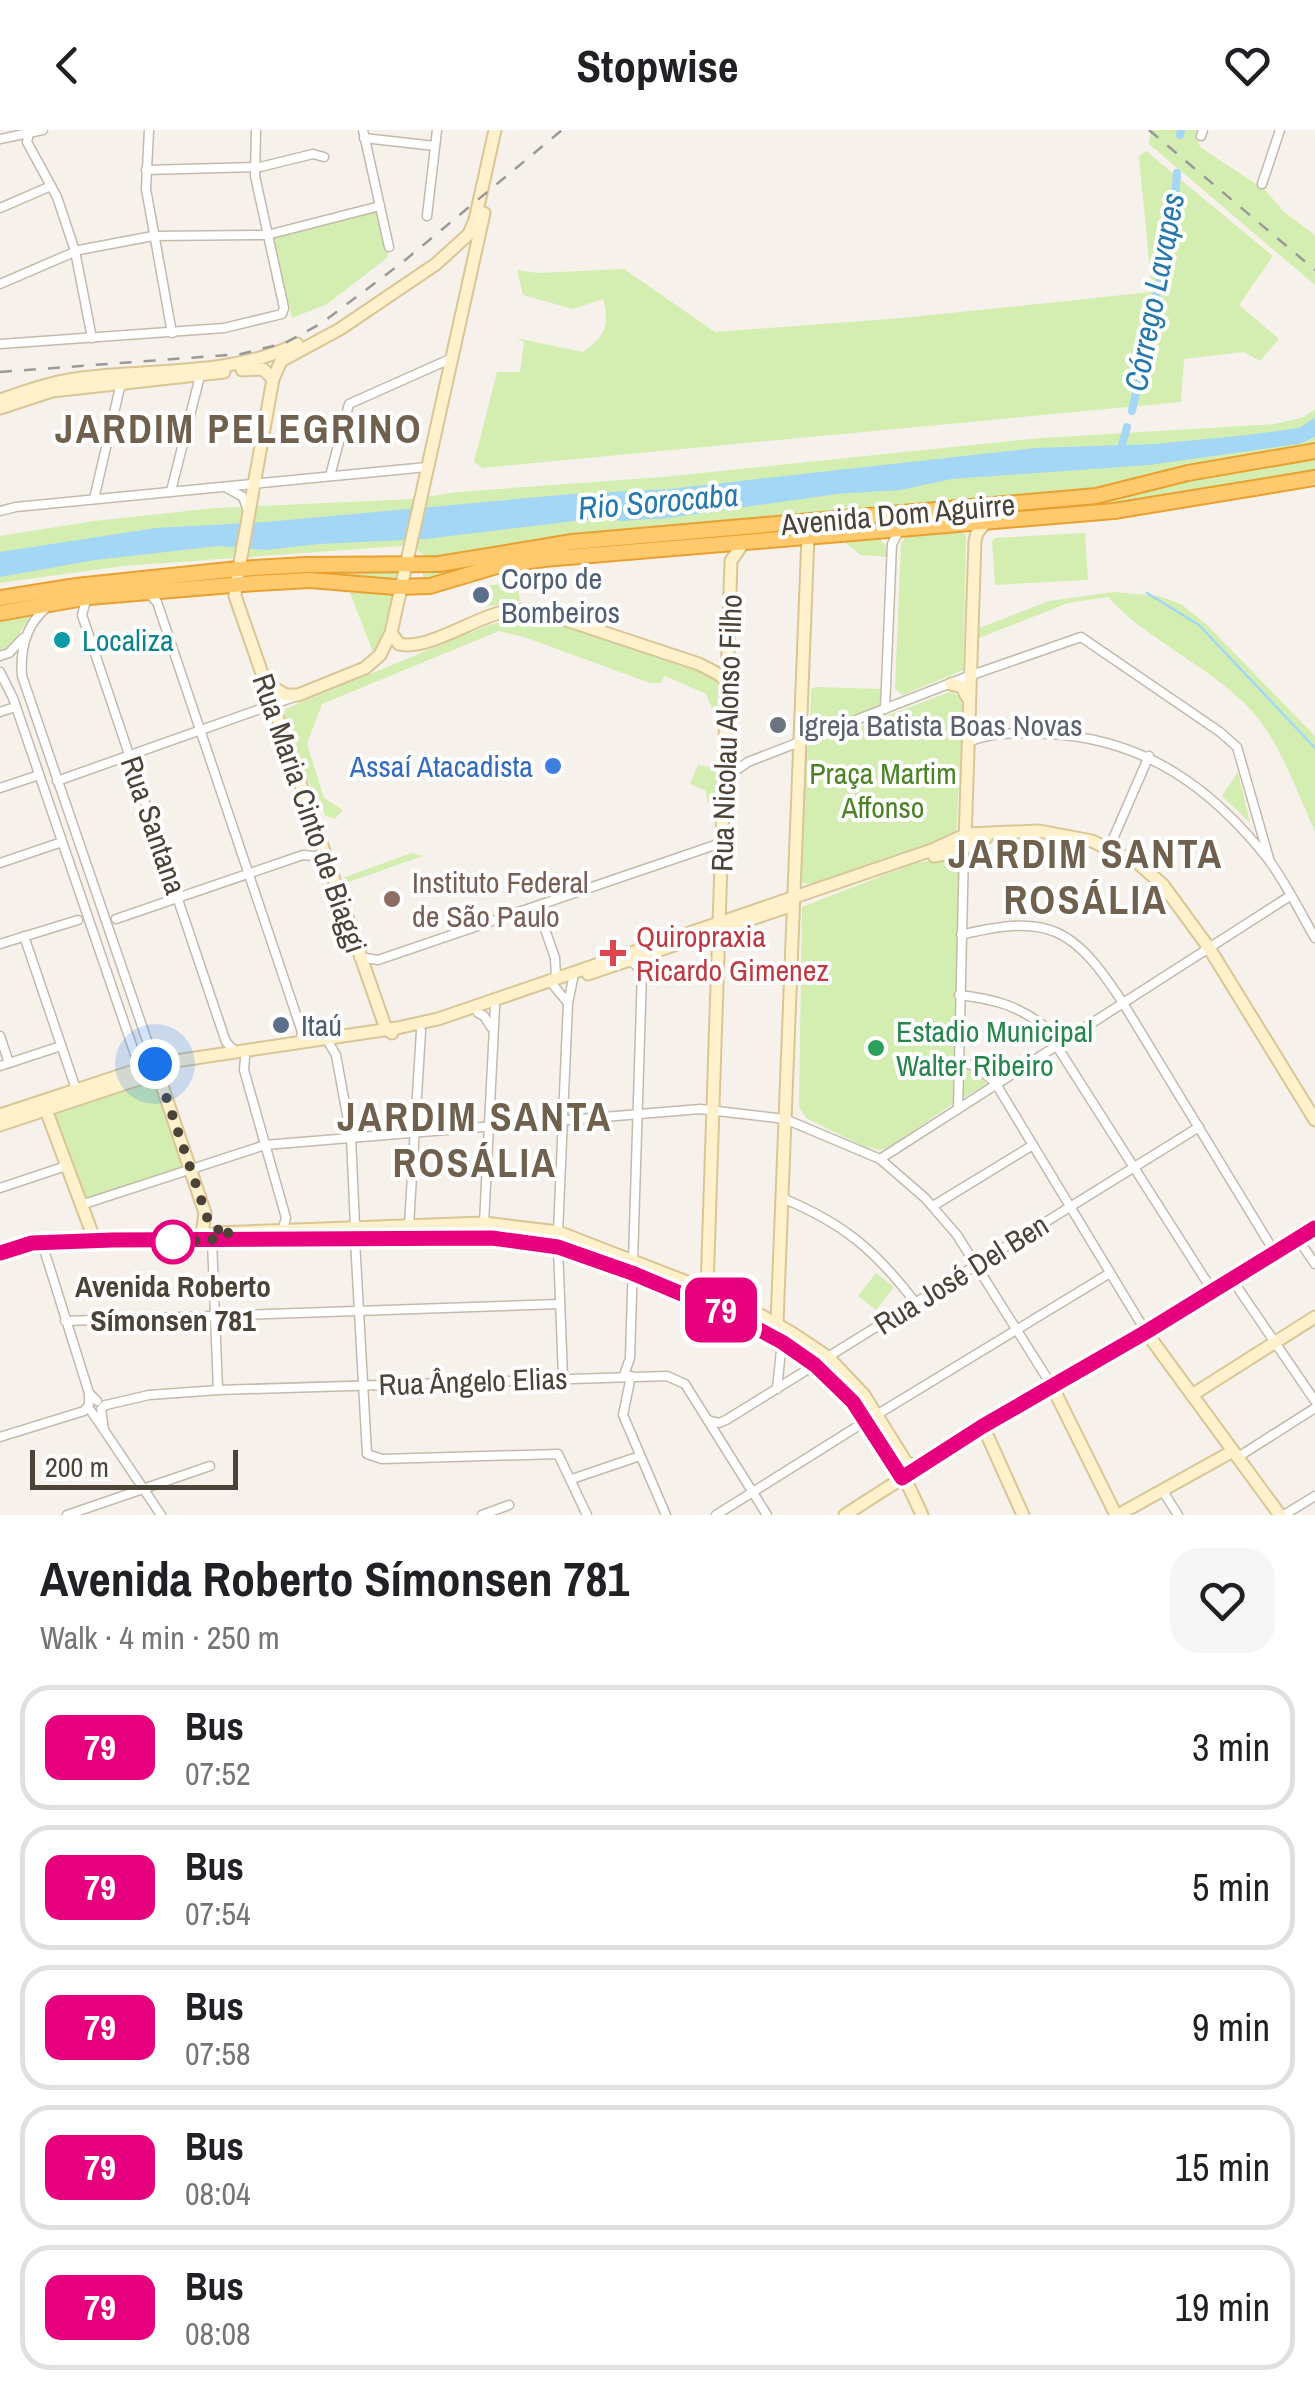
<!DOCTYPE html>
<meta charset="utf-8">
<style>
body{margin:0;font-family:"Archivo Narrow",sans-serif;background:#f6f6f6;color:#202124;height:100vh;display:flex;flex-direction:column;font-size:38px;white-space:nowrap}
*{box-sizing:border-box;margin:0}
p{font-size:32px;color:#757577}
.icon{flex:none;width:55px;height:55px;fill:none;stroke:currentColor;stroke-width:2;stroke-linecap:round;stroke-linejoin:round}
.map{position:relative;height:1385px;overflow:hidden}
.side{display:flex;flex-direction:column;background:#fff;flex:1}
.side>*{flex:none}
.badge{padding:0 20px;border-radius:15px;font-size:35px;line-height:65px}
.scale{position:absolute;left:30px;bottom:25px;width:208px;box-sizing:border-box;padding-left:10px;border:5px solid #4b4337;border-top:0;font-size:28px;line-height:35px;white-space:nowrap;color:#4b4337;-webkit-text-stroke:8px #fff;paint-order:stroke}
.you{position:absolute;width:50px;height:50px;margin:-25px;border:8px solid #fff;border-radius:50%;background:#1a73e8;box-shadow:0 0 0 15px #1a73e833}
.map>.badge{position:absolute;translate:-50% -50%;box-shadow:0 0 0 5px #fff}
.round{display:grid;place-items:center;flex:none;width:105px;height:105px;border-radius:30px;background:#f6f6f6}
.summary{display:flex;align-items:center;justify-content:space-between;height:170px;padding:0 40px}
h1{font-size:48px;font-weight:700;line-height:75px}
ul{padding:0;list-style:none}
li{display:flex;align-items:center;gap:30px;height:125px;margin:0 20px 15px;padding:0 20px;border:5px solid #e0e0e0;border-radius:30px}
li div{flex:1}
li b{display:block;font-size:38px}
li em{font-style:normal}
li .badge{min-width:110px;font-weight:700;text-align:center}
header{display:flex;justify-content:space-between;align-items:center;height:130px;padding:0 40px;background:#fff;font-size:45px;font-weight:700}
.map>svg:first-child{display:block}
</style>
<header><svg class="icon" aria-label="back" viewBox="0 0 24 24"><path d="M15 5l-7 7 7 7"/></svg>Stopwise<svg class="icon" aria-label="heart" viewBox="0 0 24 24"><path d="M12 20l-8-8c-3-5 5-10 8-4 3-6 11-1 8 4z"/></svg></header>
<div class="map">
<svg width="1315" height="1385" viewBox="0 0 1315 1385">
<rect width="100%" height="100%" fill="#f6f2eb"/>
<g fill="#d4edb1">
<path d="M1151 0H1199L1197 7 1200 17 1265 60 1284 82 1315 105V155L1149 14Z"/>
<path d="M1146 21 1273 126 1239 175 1279 209 1260 231 1244 222 1184 229 1181 272 482 338 474 332 497 242H520L524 212 516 208 583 222C604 207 611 195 603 169L573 179 523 165 517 140 538 143 624 139 715 202 902 188 1152 162 1139 26Z"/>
<path d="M377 81 388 127 327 174 292 188 272 106Z"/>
<path d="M1315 279V317L1112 358 431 430 418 421 417 416 405 413 402 416 123 436 0 453V406L94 391 215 378 413 369 458 362 663 347 1041 308 1275 294 1304 287Z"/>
<path d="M1315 325V343L1158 371 819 399 1189 347Z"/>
<path d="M811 398 805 403 464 442 423 451V440L581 415Z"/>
<path d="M960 402 966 405 963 540 903 565 895 559 901 413 906 406Z"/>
<path d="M1085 403 1088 450 995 455 992 411 995 408Z"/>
<path d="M878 407 886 416 887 427 861 425 844 412Z"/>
<path d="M272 440H399L400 446 394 452 259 447Z"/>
<path d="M517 451 520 471 484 477 480 457Z"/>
<path d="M370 462 393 466 385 506 375 527 350 463Z"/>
<path d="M1114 462 1158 466 1181 474 1206 494 1315 606V701C1296 661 1280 610 1249 578 1207 534 1149 512 1108 467L1068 473 979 508V498L1049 471Z"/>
<path d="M32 485 11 515 0 521V491Z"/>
<path d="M524 487 544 490 709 543 719 553 717 583H714L706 564 665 546 660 553H650L524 507 499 501 322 574 307 614 324 668 343 680 335 689 325 685C315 663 279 598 285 579L489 495Z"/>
<path d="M815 557 884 559 883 578 810 607 811 559Z"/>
<path d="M949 562 959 566 963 578 956 706 815 755 803 753 800 745 805 622 808 616Z"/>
<path d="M698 635 716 638V671L711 673 707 671 706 661 690 654Z"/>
<path d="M1238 642 1250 693 1222 666Z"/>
<path d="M411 723 423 726 340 755 343 748Z"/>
<path d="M951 725 959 732 954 973 888 1018 880 1020 865 1017 806 988 799 977 802 777 910 735Z"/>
<path d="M962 939 976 943 987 954 959 970Z"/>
<path d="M155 948 185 1038 83 1069 52 982Z"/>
<path d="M876 1143 894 1157 876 1180 858 1166Z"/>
</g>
<path fill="#a4d7f6" d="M1315 288V307L1299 314 1149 335 952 349 900 360 837 364 668 388 622 391 601 388 425 409 319 414 265 420 218 416 95 430 0 447V422L156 398 266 392 572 364 669 359 1035 318 1155 314 1247 305 1299 298Z"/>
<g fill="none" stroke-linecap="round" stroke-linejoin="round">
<path stroke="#a4d7f6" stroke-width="2.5" d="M1147 463 1199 495 1315 618"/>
<g stroke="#a4d7f6" stroke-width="8">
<path d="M1180 5 1181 0"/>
<path d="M1132 281 1174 81 1177 43"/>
<path d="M1120 322 1127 297"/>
</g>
<defs>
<g id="street">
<path d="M149 0 146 59 172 203"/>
<path d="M363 0 389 117"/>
<path d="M29 3 27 12 57 67 75 121 92 208"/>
<path d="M1201 6 1203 0"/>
<path d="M364 8 435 16"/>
<path d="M0 9 43 0"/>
<path d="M146 40 260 37 313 24 324 27"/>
<path d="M1262 54 1280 0"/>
<path d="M0 78 51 56"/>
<path d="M427 86 437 0"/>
<path d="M0 154 79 120 153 106 267 105 380 76"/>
<path d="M0 214 224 198 282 184 284 178 255 46 256 0"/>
<path d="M330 346 349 274 450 229"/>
<path d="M227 358 243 367 247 378"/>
<path d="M171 361 201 242"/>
<path d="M94 369 121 253"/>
<path d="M0 381 16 377 427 337"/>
<path d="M149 464 157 472 302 902 300 913"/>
<path d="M86 470 82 485 226 912 236 922"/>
<path d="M46 478C25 496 20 520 22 546L155 934"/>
<path d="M0 526 9 523 23 508"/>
<path d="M0 542 13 568 140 939"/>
<path d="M885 579 892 414 899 401"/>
<path d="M0 582 15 577"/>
<path d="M968 612C994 601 1022 603 1050 604 1144 609 1211 657 1268 729 1286 753 1300 782 1315 808"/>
<path d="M724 649 748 632 969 546 1081 507 1220 602 1237 617 1270 732"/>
<path d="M57 651 294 567"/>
<path d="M0 658 39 645"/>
<path d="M1109 718 1149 626"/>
<path d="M0 733 62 712"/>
<path d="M537 776 555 828 556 847"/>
<path d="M116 789 303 725 324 727"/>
<path d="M961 805C1050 783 1074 798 1123 873L1275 1123"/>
<path d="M24 806 76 959"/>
<path d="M0 814 78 790"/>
<path d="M359 827 378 830 721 713"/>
<path d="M554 856 568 873"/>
<path d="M959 865C993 869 1017 875 1044 896L1212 1160"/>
<path d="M478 883 484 886 491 897"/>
<path d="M0 906 9 933"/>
<path d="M330 915 336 925 351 1007 355 1096"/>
<path d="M245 928 244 940 286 1088 283 1098"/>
<path d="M957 931 978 937 996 954 1146 1202"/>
<path d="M0 936 61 916"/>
<path d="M958 979 964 719"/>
<path d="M880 1029 1290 766"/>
<path d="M0 1058 66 1036"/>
<path d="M782 1068C843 1093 875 1120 915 1172"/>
<path d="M81 1075 265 1015 700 979 785 989 880 1029 925 1068 957 1105 1052 1256"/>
<path d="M933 1076 1033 1015"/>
<path d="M484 1093 495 877"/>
<path d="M409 1095 421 901"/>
<path d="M558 1102 568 873 573 849"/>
<path d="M1298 1109 1315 1134"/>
<path d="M355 1110 367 1324 382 1329 558 1324 587 1385"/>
<path d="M212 1111 218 1260"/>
<path d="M42 1113 89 1263"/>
<path d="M558 1117 563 1247"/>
<path d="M1231 1148 1315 1271"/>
<path d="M65 1191 560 1174"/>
<path d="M624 1245 630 1228 642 841 630 830"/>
<path d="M631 1246 623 1285 666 1385"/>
<path d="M777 1259 782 1211"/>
<path d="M106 1275 149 1265 218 1260 667 1246 685 1254 767 1385"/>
<path d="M91 1281 104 1300 101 1279 105 1275"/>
<path d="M878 1284 1110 1143"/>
<path d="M708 1290 719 1293 726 1290 1199 997"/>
<path d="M104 1300 161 1385"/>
<path d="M0 1307 84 1281 89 1275V1263L97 1271"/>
<path d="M1238 1327 1315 1278"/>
<path d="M572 1349 640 1326"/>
<path d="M1162 1360 1178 1385"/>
<path d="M67 1385 210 1336"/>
<path d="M482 1385 509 1375"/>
<path d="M716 1385 866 1291"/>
<path d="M1284 1385 1315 1366"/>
</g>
<g id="secondary">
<path d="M242 240 263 239 273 249"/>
<path d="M0 270C27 261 54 251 82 248 153 239 232 246 297 214"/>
<path d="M0 278 52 261 224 242"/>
<path d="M391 503 399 514C428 521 475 487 506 481 522 478 538 483 554 486L699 534 720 545 729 555"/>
<path d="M267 554 286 565H298L365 538 380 525 391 503 484 83"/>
<path d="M951 554 962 557 967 567"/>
<path d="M965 710 975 411 977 403 987 391"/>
<path d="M934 726 956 722 986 708"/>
<path d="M588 844 784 778"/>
<path d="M392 903 386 899 235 466 236 455 273 249 281 231 340 199 436 134 469 104 475 90 495 0"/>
<path d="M156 938 205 1083 202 1104"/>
<path d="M46 980 95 1111"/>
<path d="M0 985 155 934 397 898 438 889 932 720 967 704 1039 701 1092 711 1139 734 1163 755 1209 818 1315 990"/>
<path d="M0 995 172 938"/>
<path d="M216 1103 484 1093 558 1102 736 1171 792 1203 828 1227 864 1265 906 1332 917 1337"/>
<path d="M0 1123 32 1113 112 1111 492 1108 558 1117 632 1143 732 1185 772 1205 815 1235 853 1272 909 1357 922 1385"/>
<path d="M707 1158 731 431 744 412"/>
<path d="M777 1193 808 406"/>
<path d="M1146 1202 1280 1385"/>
<path d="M1052 1256 1116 1385"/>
<path d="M1192 1265 1315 1187"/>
<path d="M983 1296 1023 1385"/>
<path d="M845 1385C999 1284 1161 1198 1315 1097"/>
<path d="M1118 1385 1233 1321"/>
</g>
<g id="highway">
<path d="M0 468 76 456 238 439 305 435 439 434 572 412 1096 366 1188 343 1315 321"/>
<path d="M0 483 89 467 256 453 310 450 395 457 430 456 497 436 544 429 1114 381 1315 348"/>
</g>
</defs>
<use href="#street" stroke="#c3baac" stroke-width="11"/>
<use href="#secondary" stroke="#d9c697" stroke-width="15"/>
<use href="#highway" stroke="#e9a031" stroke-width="18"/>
<use href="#street" stroke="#fff" stroke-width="8"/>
<use href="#secondary" stroke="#fff1cc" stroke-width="11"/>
<use href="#highway" stroke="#ffca6d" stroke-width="14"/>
<g stroke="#999" stroke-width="2.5" stroke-dasharray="12 12" stroke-linecap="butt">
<path d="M1149 0 1315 140"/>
<path d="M0 242 241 224 285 213 322 193 404 131 562 0"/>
</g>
</g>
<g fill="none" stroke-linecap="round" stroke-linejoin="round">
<defs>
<path id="line" d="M0 1123 32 1113 112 1110 492 1108 558 1117 632 1143 732 1185 782 1212 815 1235 853 1272 902 1348 983 1296 1146 1202 1315 1098"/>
</defs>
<use href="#line" stroke="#fff" stroke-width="22"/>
<use href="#line" stroke="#e6007e" stroke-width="15"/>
<path stroke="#4b4337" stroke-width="10" stroke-dasharray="0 18" d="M155 934 209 1093 214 1099 232 1102 214 1106 212 1110 173 1112"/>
</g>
<g fill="#5c6f8a" stroke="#fff" stroke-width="4">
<circle cx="481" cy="465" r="10"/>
<circle cx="281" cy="895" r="10"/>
</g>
<circle fill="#0f9aa8" stroke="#fff" stroke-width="4" cx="62" cy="510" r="10"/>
<circle fill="#6b7280" stroke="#fff" stroke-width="4" cx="778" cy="595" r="10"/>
<circle fill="#3f7fe0" stroke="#fff" stroke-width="4" cx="553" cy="636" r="10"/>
<circle fill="#8d6e63" stroke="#fff" stroke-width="4" cx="392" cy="769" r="10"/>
<path fill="#e0444e" stroke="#fff" stroke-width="4" d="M608 808h10v10h10v10h-10v10h-10v-10h-10v-10h10z"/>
<circle fill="#2e9e5b" stroke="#fff" stroke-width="4" cx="876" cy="918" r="10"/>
<circle fill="#fff" stroke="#e6007e" stroke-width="5" cx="173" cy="1112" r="20"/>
<g text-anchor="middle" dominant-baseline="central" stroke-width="8" stroke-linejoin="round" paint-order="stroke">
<g font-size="30" fill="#4b4337" stroke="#fff">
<text transform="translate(898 384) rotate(-5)">Avenida Dom Aguirre</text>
<text transform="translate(726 603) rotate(-88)">Rua Nicolau Alonso Filho</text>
<text transform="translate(310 683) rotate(71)">Rua Maria Cinto de Biaggi</text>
<text transform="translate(154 695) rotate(71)">Rua Santana</text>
<text transform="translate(961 1144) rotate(-32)">Rua José Del Ben</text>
<text transform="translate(473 1251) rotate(-2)">Rua Ângelo Elias</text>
</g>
<g font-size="30" fill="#4e5e75" stroke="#fff" text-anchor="start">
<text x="501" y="448">Corpo de<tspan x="501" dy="34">Bombeiros</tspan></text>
<text x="301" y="895">Itaú</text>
</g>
<g font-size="30" fill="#0d838f" stroke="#fff" text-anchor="start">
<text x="82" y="510">Localiza</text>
</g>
<g font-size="30" fill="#5b616d" stroke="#fff" text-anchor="start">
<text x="798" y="595">Igreja Batista Boas Novas</text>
</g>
<g font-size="30" fill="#366cbe" stroke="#fff" text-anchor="end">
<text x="533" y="636">Assaí Atacadista</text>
</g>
<g font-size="30" fill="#4b8325" stroke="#fff">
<text x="883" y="643">Praça Martim<tspan x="883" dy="34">Affonso</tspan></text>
</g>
<g font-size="30" fill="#785e54" stroke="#fff" text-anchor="start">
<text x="412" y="752">Instituto Federal<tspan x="412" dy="34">de São Paulo</tspan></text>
</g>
<g font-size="30" fill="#be3a42" stroke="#fff" text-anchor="start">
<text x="636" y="806">Quiropraxia<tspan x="636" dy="34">Ricardo Gimenez</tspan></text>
</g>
<g font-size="30" fill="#27864d" stroke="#fff" text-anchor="start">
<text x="896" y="901">Estadio Municipal<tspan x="896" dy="34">Walter Ribeiro</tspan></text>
</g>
<g font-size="30" font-weight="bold" fill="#4b4337" stroke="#fff">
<text x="173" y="1156">Avenida Roberto<tspan x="173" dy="34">Símonsen 781</tspan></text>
</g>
<g font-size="32" font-style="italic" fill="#2579af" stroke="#fff">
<text transform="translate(1154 162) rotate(-79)">Córrego Lavapes</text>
<text transform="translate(658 371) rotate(-5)">Rio Sorocaba</text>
</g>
<g font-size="40" font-weight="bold" letter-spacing="2.5" fill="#6f614e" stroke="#fff">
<text x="239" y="298">JARDIM PELEGRINO</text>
<text x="1086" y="723">JARDIM SANTA<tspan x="1086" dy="46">ROSÁLIA</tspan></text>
<text x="475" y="986">JARDIM SANTA<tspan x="475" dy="46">ROSÁLIA</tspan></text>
</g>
</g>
</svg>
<div class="scale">200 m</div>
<div class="you" style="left:155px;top:934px"></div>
<b class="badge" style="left:721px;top:1180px;background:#e6007e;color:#fff">79</b>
</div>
<section class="side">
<div class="summary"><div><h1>Avenida Roberto Símonsen 781</h1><p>Walk · 4 min · 250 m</p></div><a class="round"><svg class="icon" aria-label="heart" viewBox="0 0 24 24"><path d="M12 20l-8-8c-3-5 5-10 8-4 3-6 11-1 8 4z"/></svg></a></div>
<ul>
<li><span class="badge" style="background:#e6007e;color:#fff">79</span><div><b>Bus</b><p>07:52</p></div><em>3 min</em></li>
<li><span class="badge" style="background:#e6007e;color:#fff">79</span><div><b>Bus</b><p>07:54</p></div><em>5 min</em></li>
<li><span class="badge" style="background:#e6007e;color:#fff">79</span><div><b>Bus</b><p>07:58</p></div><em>9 min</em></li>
<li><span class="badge" style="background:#e6007e;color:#fff">79</span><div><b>Bus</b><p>08:04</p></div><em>15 min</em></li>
<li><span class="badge" style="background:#e6007e;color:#fff">79</span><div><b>Bus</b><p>08:08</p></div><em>19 min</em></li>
</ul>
</section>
